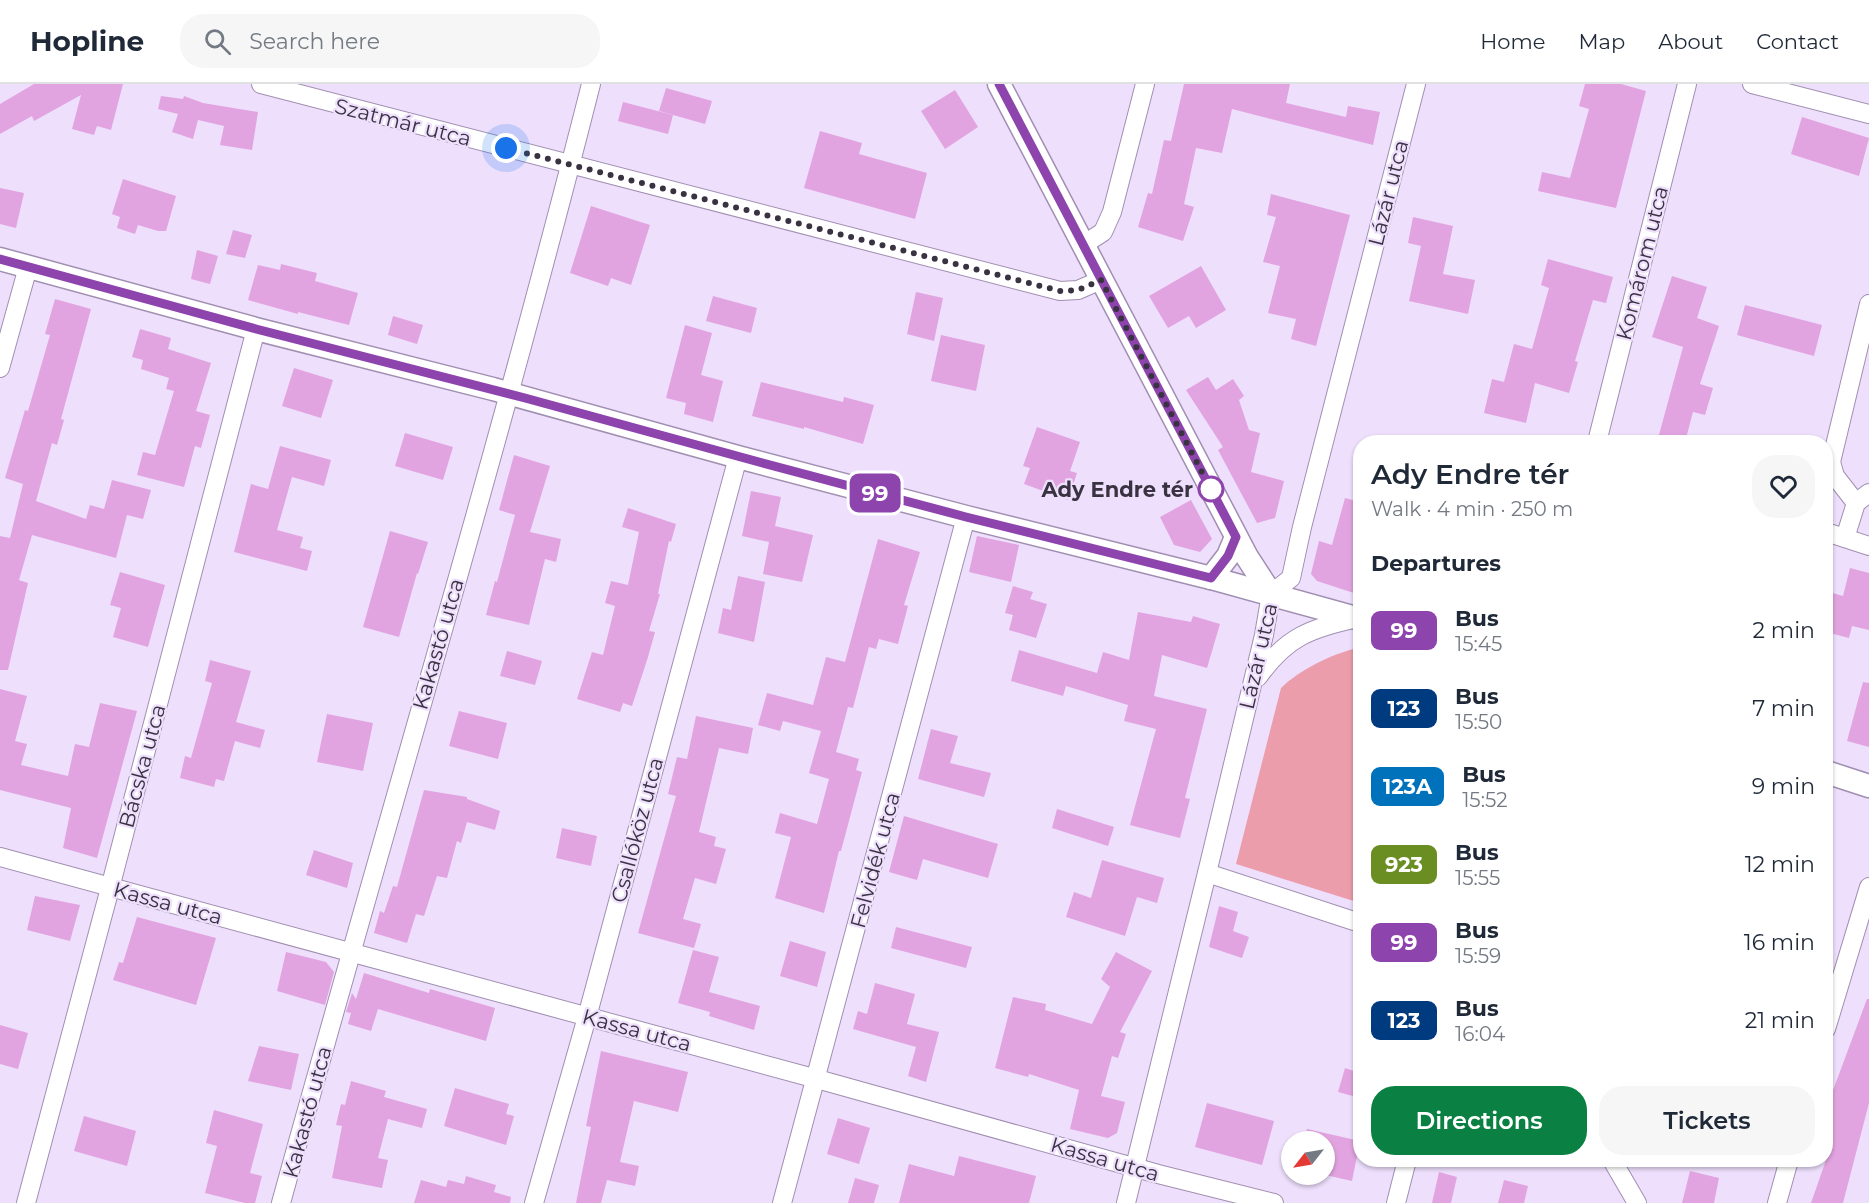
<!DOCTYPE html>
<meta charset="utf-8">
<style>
body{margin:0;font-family:Montserrat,sans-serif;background:#f6f6f7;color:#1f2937;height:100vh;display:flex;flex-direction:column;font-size:22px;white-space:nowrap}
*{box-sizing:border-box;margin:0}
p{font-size:20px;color:#747a83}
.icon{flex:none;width:33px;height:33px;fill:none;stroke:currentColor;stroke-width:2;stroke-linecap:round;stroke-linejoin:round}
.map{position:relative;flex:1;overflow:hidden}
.panel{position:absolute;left:1353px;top:351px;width:480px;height:732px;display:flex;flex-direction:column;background:#fff;border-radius:24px;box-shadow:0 2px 4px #0004}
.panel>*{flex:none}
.badge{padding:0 12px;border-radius:9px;font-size:21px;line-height:39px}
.needle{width:39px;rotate:239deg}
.fabs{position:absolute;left:1281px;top:1047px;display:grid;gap:12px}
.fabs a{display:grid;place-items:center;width:54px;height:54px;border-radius:50%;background:#fff;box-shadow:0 2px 4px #0004;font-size:30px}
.you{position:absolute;width:30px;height:30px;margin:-15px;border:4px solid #fff;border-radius:50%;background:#1a73e8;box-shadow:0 0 0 9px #1a73e833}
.map>.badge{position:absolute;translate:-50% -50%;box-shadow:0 0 0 3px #fff}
h2{padding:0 18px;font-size:22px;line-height:54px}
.round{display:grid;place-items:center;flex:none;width:63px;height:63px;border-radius:24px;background:#f6f6f7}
.headline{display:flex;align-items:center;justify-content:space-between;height:102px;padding:0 18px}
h1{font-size:28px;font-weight:600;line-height:45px}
.button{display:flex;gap:12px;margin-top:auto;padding:12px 18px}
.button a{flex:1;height:69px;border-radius:24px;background:#0b8043;color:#fff;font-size:24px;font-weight:600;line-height:69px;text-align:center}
.button a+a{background:#f6f6f7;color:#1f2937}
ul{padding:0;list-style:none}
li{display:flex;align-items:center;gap:18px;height:78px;padding:0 18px}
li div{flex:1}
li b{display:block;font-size:22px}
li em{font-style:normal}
li .badge{min-width:66px;font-weight:700;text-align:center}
header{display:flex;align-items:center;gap:36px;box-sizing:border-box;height:84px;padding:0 30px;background:#fff;border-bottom:2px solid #e0e1e3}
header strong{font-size:28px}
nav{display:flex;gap:33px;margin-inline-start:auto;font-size:21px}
.search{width:420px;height:54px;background:#f6f6f7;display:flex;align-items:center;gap:15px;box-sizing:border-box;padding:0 21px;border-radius:24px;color:#747a83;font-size:22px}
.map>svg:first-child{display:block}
</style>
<header>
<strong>Hopline</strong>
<div class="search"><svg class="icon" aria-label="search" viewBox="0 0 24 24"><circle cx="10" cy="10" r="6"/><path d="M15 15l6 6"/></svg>Search here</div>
<nav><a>Home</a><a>Map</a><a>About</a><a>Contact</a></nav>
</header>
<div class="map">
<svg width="1869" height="1119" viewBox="0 0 1869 1119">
<rect width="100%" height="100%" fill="#eedffd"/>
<path fill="#eb9dab" d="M1357 564 1360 566V819L1236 780 1281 604C1299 586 1332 570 1357 564Z"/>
<g fill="#e2a4e0">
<path d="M34 0H123L111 46 97 42 94 51 72 45 81 11 34 37 32 32 0 50V20Z"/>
<path d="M1184 0H1290L1286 19 1346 33 1348 22 1380 28 1373 61 1232 25 1222 69 1196 64 1184 120 1194 123 1183 157 1138 143 1148 109 1152 110 1164 56 1171 57Z"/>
<path d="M1585 0H1621L1646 7 1616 124 1538 107 1542 88 1570 94 1589 25 1579 22Z"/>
<path d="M666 4 712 17 705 40 659 27Z"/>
<path d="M955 6 978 43 945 65 921 27Z"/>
<path d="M161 12 183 15 184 12 203 19 258 28 252 66 220 61 224 42 198 36 193 55 172 48 178 30 158 25Z"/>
<path d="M623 18 673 31 668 50 618 37Z"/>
<path d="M1802 33 1869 54 1859 92 1791 70Z"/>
<path d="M820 47 862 59 859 70 927 89 915 135 804 104Z"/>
<path d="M123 95 176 112 166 147H158L138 141 135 150 117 144 120 133 112 130Z"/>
<path d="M0 104 24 109 16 144 0 140Z"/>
<path d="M1271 110 1350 131 1316 262 1291 255 1296 235 1268 229 1280 182 1263 178 1276 133 1267 131Z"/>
<path d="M591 122 650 141 631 201 611 194 608 202 570 189Z"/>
<path d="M1413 133 1453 142 1443 190 1475 196 1468 230 1409 217 1421 162 1408 159Z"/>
<path d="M233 146 252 151 245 174 226 170Z"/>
<path d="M197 166 218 172 210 200 191 195Z"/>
<path d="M1548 175 1613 193 1606 219 1593 216 1575 277 1578 278 1569 309 1535 299 1526 339 1484 329 1492 295 1504 298 1514 260 1532 265 1549 204 1541 201Z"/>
<path d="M281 180 317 189 315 197 358 209 349 241 298 228V230L248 216 258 181 280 186Z"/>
<path d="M1201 182 1226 226 1196 244 1189 232 1168 244 1149 212Z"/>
<path d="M1672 192 1707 203 1697 234 1719 242 1700 300 1713 304 1705 331 1693 328 1685 358H1657L1683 263 1652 253Z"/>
<path d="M916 208 943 214 934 257 907 250Z"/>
<path d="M713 212 757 224 751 249 706 237Z"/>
<path d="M55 215 91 225 61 335 64 336 57 361 52 359 36 417 86 435 90 421 104 425 112 396 151 406 143 435 127 431 116 474 32 451 19 496 28 499 8 586H0V452L10 454 23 400 5 394 25 326 28 327 50 251 45 250Z"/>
<path d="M1745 221 1822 241 1814 272 1737 251Z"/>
<path d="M393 232 423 241 417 260 388 251Z"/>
<path d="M685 241 712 249 701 291 723 297 713 338 684 330 686 319 666 314Z"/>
<path d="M140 245 171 254 168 265 211 279 196 327 210 331 201 364 195 362 184 403 137 391 143 368 155 371 174 307 166 305 169 294 141 285 143 276 132 273Z"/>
<path d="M941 251 985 261 976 307 931 297Z"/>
<path d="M294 284 333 296 321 334 282 322Z"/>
<path d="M1208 293 1216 306 1233 295 1244 312 1239 316 1249 346 1260 349 1251 388 1284 397 1275 434 1257 439 1218 366 1223 363 1186 306Z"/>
<path d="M761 298 843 318 844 313 874 321 863 360 804 343V345L752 332Z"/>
<path d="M1037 343 1080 358 1070 387 1077 389 1068 416 1024 400 1030 384 1023 382Z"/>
<path d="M405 349 453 363 443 396 395 382Z"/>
<path d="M280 362 331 376 324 402 292 393 277 446 303 453 300 464 312 467 307 487 234 468 251 400 268 405Z"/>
<path d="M514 371 550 382 530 448 561 455 556 478 545 475 529 541 486 531 495 497 497 498 515 431 499 426Z"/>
<path d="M751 407 781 413 775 442 813 451 802 498 763 490 769 458 742 452Z"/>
<path d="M1345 414 1360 418V511L1317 497 1311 490 1319 457 1332 461Z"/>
<path d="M1191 416 1212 455 1200 468 1174 461 1160 433Z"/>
<path d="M628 424 676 440 671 458 669 457 658 510H660L649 547 655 548 648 573 632 622 623 619 620 628 577 615 592 568 603 571 615 522 605 519 611 497 628 501 639 448 622 443Z"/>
<path d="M390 447 428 458 418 490 417 489 399 553 363 543Z"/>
<path d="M977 452 1019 461 1011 498 969 488Z"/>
<path d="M878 455 920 468 904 521 908 522 898 560 879 555 876 565 869 563 853 624 848 623 836 668 859 675 856 686 862 688 841 767H839L824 829 775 814 791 753 775 749 780 729 817 740 829 695 809 689 821 647 783 637 780 647 758 641 767 609 813 621 826 573 845 578Z"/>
<path d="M1850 484 1869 489V546L1852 542 1849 554 1826 548V507L1843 512Z"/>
<path d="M120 488 165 501 148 563 113 553 121 524 110 521Z"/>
<path d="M738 492 765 498 754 558 718 549 723 524 731 526Z"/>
<path d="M1013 502 1033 508 1030 515 1047 520 1036 554 1009 546 1013 531 1005 529Z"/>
<path d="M1138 528 1191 538 1193 532 1220 540 1207 584 1162 571 1154 612 1207 625 1185 714 1190 715 1180 754 1130 741 1156 645 1124 637 1128 621 1066 602 1063 612 1011 597 1019 566 1097 589 1103 568 1129 576Z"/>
<path d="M507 567 542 577 535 601 500 592Z"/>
<path d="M210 576 251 587 236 638 265 646 260 664 235 657 224 697 216 695 214 703 180 694 185 672 191 674 212 599 205 597Z"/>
<path d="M1863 598 1869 599V663L1847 657Z"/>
<path d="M0 605 27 612 15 657 27 660 21 681 68 692 75 660 89 663 100 619 137 627 97 774 63 764 71 724 0 706Z"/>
<path d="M459 627 507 639 498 675 449 662Z"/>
<path d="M327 630 373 639 363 687 317 678Z"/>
<path d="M696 632 753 644 748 670 719 664 699 748 716 753 714 762 726 765 716 800 695 794 683 835 701 840 694 864 638 849 676 712 668 710 677 673 687 675Z"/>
<path d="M931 645 958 652 950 679 991 689 984 713 918 695Z"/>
<path d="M424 706 467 713V715L500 727 495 746 467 738 461 759 457 757 447 794 437 792 424 832 416 830 407 859 374 849 380 827 384 829 393 802 397 803Z"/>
<path d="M1057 725 1114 743 1108 762 1052 744Z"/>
<path d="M904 732 998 760 988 794 923 775 917 796 889 788Z"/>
<path d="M562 744 597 752 591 782 556 774Z"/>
<path d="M314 766 353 779 347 804 306 791Z"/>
<path d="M1102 776 1164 794 1157 819 1137 813 1125 852 1066 833 1074 808 1091 814Z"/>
<path d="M35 812 80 821 70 857 27 846Z"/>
<path d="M1219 822 1238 828 1233 847 1249 853 1242 874 1209 863Z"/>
<path d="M137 833 216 854 196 921 113 896 119 878 123 879Z"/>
<path d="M896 843 972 863 966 884 891 864Z"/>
<path d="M790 857 826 868 817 903 780 892Z"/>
<path d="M693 866 719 873 709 908 760 922 754 946 709 932 710 928 678 919Z"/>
<path d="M286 868 326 878 334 888 325 921 277 907Z"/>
<path d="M1116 868 1152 887 1120 948 1126 950 1118 974 1112 972 1101 1012 1125 1018 1117 1049 1108 1054 1070 1045 1079 1006 1029 990 1028 993 995 984 1013 913 1046 920 1045 926 1092 940 1110 903 1101 895Z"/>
<path d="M364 889 429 909 430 905 495 924 486 957 378 925 371 947 348 940 351 929 346 928 352 909 356 915Z"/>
<path d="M875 899 915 910 907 940 939 948 926 998 908 992 916 963 853 945 858 927 867 930Z"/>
<path d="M1867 915H1869V1019L1843 1119H1811L1826 1076V1031L1832 1009Z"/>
<path d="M0 941 28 949 18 985 0 980Z"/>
<path d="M259 962 299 970 291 1006 248 997Z"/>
<path d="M601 967 688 988 678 1028 634 1017 620 1078 639 1082 635 1102 607 1096 601 1119H576L591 1043 586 1042Z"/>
<path d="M1345 984 1360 989V1014L1338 1008Z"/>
<path d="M351 997 386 1007 384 1013 427 1025 422 1044 388 1035 378 1074 388 1076 382 1104 332 1094 342 1042 336 1041 341 1020 345 1021Z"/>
<path d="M455 1004 509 1020 506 1030 514 1032 506 1061 444 1042Z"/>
<path d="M1207 1019 1274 1037 1262 1081 1195 1063Z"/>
<path d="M214 1026 263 1040 250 1089 262 1092 255 1119H245L205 1109 217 1062 206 1059Z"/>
<path d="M84 1032 136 1047 127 1082 74 1067Z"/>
<path d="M838 1034 870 1044 859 1080 827 1070Z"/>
<path d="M1307 1045 1360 1057 1352 1097 1321 1090H1324V1058H1304Z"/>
<path d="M959 1072 1036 1092 1029 1119H899L909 1080 954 1092Z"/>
<path d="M1690 1087 1719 1094 1714 1119H1682Z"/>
<path d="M1439 1088 1457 1093 1451 1119H1432Z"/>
<path d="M466 1092 496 1101 494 1108 511 1113 510 1119H414L421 1096 446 1103 448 1096 464 1100Z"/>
<path d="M855 1094 879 1101 874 1119H848Z"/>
<path d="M1504 1096 1528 1102 1524 1119H1498Z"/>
</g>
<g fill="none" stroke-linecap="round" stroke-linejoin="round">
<defs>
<g id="minor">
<path d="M261 0 1060 207 1078 206 1101 196"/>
<path d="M1752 0 1869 30"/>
<path d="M1083 161 1103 148 1112 128 1145 0"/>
<path d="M0 284 28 183"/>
<path d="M1597 358 1687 0"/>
<path d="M1856 419 1835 392 1831 378 1869 220"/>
<path d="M1826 448 1869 462"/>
<path d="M1845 454 1856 419 1869 409"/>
<path d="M1258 593C1287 552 1310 545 1357 534"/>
<path d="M0 773 817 995 1158 1090 1274 1119"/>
<path d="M1207 789 1360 839"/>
<path d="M1826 945 1869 803"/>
<path d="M1612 1076 1637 1119"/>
<path d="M26 1119 110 804 256 245"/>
<path d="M281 1119C384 746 496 375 591 0"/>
<path d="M534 1119 587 933 738 373"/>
<path d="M782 1119 966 433"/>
<path d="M1126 1119 1207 789 1264 551 1271 510 1291 494 1302 443 1416 0"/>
<path d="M1396 1119 1407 1076"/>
<path d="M1777 1119 1789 1076"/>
</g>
<g id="tertiary">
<path d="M999 0 1247 473 1271 510"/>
<path d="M0 175 256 245 493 305 738 373 966 433 1211 494 1360 535"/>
<path d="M1211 494 1228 472 1236 453"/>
<path d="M1826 688 1869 702"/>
</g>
</defs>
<use href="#minor" stroke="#a18fb1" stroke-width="20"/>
<use href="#tertiary" stroke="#a18fb1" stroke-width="25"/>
<use href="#minor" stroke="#fff" stroke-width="18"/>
<use href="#tertiary" stroke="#fff" stroke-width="22"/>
</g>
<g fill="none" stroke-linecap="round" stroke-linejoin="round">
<defs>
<path id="line" d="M0 175 256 245 525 314 759 378 966 433 1211 494 1228 472 1236 453 999 0"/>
</defs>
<use href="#line" stroke="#fff" stroke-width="14"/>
<use href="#line" stroke="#8e44ad" stroke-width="9"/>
<path stroke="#393240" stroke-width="6" stroke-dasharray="0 10.8" d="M506 64 1060 207 1078 206 1101 196 1215 413 1211 405"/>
</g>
<circle fill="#fff" stroke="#8e44ad" stroke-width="3" cx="1211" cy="405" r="12"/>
<g text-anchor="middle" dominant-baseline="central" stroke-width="4.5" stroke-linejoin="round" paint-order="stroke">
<g font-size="21" fill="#393240" stroke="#eedffd">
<text transform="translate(403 38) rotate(14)">Szatmár utca</text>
<text transform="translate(1388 109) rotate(-76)">Lázár utca</text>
<text transform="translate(1642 179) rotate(-76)">Komárom utca</text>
<text transform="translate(438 560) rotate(-74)">Kakastó utca</text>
<text transform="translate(1258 572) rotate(-77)">Lázár utca</text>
<text transform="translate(142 682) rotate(-75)">Bácska utca</text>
<text transform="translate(637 746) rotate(-75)">Csallóköz utca</text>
<text transform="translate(875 776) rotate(-75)">Felvidék utca</text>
<text transform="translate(168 819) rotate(15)">Kassa utca</text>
<text transform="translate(637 946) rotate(15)">Kassa utca</text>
<text transform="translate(307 1028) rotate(-75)">Kakastó utca</text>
<text transform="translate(1105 1075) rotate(16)">Kassa utca</text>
</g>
<g font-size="21" font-weight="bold" fill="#393240" stroke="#eedffd" text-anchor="end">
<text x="1193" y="405">Ady Endre tér</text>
</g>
</g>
</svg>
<div class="fabs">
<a><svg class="needle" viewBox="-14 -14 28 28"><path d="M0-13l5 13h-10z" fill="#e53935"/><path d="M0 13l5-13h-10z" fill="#747a83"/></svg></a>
</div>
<div class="you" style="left:506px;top:64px"></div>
<b class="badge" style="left:875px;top:409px;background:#8e44ad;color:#fff">99</b>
<section class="panel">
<div class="headline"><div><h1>Ady Endre tér</h1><p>Walk · 4 min · 250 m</p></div><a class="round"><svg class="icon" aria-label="heart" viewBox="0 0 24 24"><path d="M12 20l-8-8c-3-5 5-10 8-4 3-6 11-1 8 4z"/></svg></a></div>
<h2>Departures</h2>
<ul>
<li><span class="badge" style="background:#8e44ad;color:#fff">99</span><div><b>Bus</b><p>15:45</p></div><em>2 min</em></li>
<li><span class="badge" style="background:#003b80;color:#fff">123</span><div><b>Bus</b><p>15:50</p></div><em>7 min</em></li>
<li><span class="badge" style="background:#0072bc;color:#fff">123A</span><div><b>Bus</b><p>15:52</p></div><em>9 min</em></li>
<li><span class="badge" style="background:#6b8e23;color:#fff">923</span><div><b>Bus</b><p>15:55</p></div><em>12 min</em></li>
<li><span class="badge" style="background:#8e44ad;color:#fff">99</span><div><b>Bus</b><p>15:59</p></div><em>16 min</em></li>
<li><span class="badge" style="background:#003b80;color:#fff">123</span><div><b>Bus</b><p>16:04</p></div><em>21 min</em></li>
</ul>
<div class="button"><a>Directions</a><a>Tickets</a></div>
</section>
</div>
